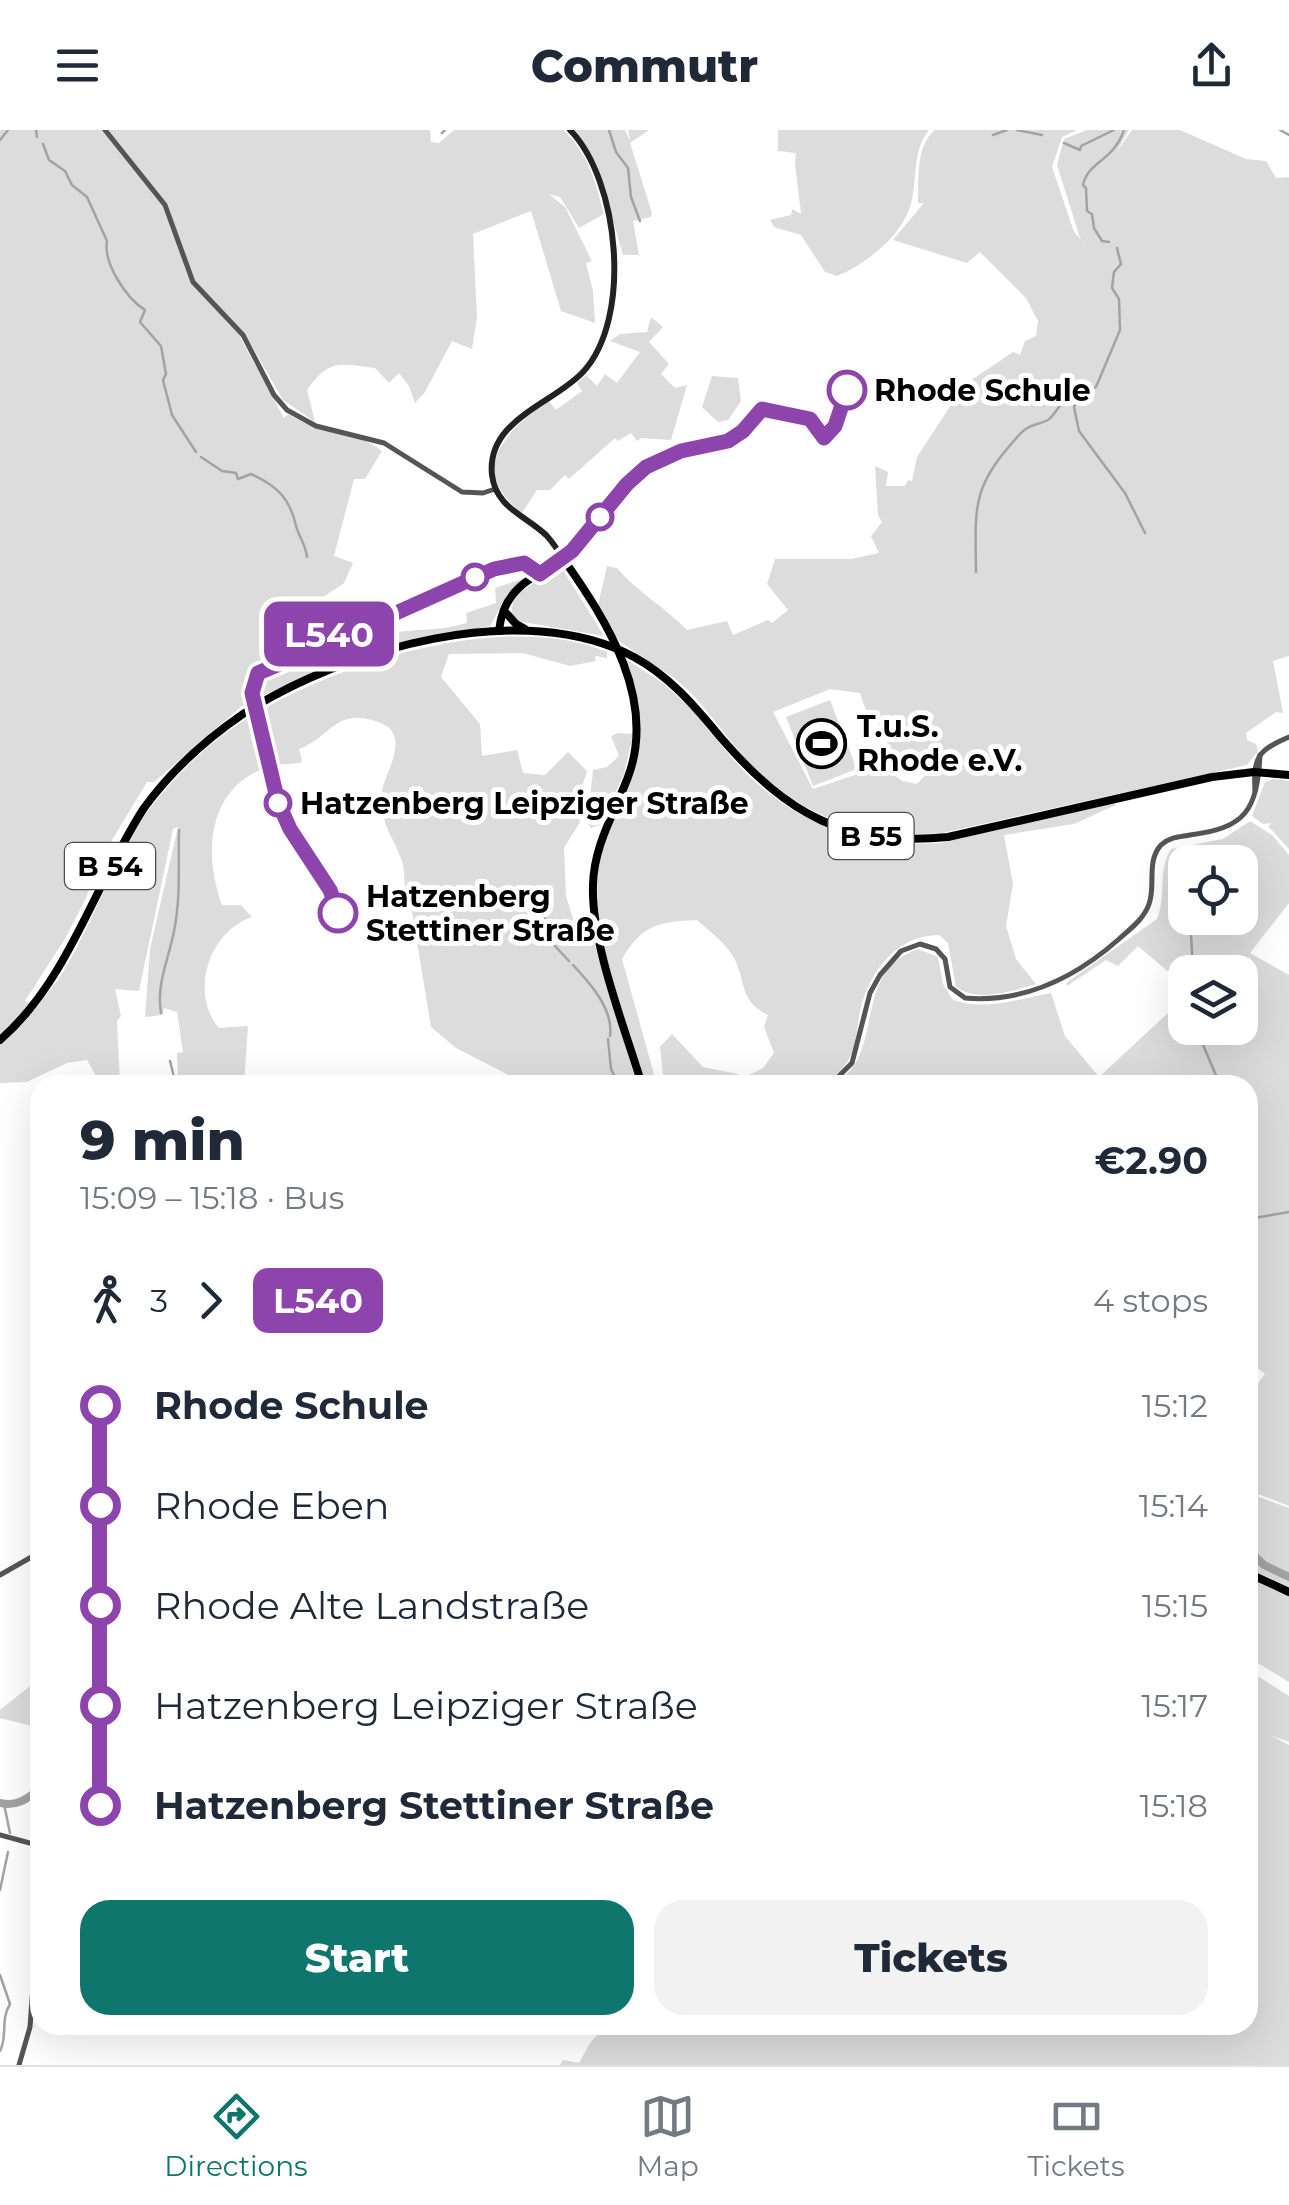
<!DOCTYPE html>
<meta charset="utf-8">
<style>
body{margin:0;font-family:Montserrat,sans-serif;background:#f2f2f3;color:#1f2937;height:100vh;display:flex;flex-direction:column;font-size:38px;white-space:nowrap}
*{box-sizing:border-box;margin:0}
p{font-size:32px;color:#747a83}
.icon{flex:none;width:55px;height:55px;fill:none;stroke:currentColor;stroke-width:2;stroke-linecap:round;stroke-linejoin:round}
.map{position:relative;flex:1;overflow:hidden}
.sheet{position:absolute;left:30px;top:945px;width:1228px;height:960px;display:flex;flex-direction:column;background:#fff;border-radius:30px;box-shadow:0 10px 40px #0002}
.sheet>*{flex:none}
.badge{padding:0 20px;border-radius:15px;font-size:35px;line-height:65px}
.tools{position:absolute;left:1168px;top:715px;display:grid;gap:20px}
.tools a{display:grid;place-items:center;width:90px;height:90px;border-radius:20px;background:#fff;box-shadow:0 10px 40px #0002;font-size:50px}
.map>.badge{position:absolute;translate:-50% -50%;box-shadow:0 0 0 5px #fff}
.legs{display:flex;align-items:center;gap:15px;height:110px;padding:0 50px;font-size:32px}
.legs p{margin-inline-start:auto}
.headline{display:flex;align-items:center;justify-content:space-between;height:170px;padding:0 50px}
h1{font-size:55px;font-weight:800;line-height:75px}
.button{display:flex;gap:20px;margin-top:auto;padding:20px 50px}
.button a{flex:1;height:115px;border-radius:30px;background:#0f766e;color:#fff;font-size:40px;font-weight:800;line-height:115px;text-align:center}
.button a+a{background:#f2f2f3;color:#1f2937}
ul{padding:0 50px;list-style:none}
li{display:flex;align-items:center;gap:35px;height:100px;font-size:38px}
li i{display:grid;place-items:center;width:15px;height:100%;margin:0 12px;background:currentColor}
li i::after{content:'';width:25px;height:25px;margin:-12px;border:8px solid;border-radius:50%;background:#fff}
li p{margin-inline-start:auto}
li:first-child i{background:linear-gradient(#0000 50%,currentColor 0)}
li:last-child i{background:linear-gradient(currentColor 50%,#0000 0)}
header{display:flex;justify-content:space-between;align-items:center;height:130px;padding:0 50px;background:#fff;font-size:45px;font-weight:800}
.menu{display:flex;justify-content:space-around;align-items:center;height:140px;border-top:2px solid #e0e1e3;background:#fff;font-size:28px;color:#747a83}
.menu a{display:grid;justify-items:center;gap:5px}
.menu .on{color:#0f766e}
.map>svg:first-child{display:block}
</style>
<header><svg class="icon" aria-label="menu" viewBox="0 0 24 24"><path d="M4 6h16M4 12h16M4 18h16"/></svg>Commutr<svg class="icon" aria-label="share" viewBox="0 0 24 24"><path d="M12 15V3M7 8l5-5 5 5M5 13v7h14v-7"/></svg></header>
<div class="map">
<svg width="1289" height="1935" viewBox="0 0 1289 1935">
<rect width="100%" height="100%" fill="#fff"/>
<g fill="#dcdcdc" fill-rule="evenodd">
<path d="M0 0H430L431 12 439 13 454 0H563C589 24 595 51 604 84L579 98 560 67 549 64 565 77 592 131 586 133 593 161 595 193 561 181 531 81 473 104 477 187 472 219 452 211 425 262 415 273 409 256 399 243 389 253 375 238C339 234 330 228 307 260L315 292 283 270 245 204 240 207 284 288 288 284C317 304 355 299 382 321L365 349H354L334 426 353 433 344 453 310 476 277 535 280 543C318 525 355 509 398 502 422 499 444 500 467 493L466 483 496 473 495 458 528 447 509 462 490 496 380 517 266 564 242 576 154 652H147L100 730 86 768 66 807 25 871 37 877C46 864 57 853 64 840 94 791 112 733 145 685 161 663 181 641 201 623 286 545 497 474 607 522V528L595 526 596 531 570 536 523 523 449 524 441 547 480 594 482 626 517 620 523 643 545 645 568 622 587 641 577 672 580 692 564 718 566 766 578 805 591 801 637 955H528L456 918 431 897 410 769 414 763 405 762C404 752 405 740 402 731 394 708 384 701 381 672 380 653 393 638 395 619 397 608 393 598 383 594 336 574 332 607 299 619L302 630 300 633C290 634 278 634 269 637 207 656 203 724 222 775H241L252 787C209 801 189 863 219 898L248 896 244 955H178L177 923 183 922 177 882 164 878 163 885 145 887 150 819 178 697 173 699 139 861 115 859 121 886 117 891 120 955H101L87 930 67 933 27 952 0 953Z"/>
<path d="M574 0H625L630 11 628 0H649L630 13 652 83 651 87 633 91 639 125H623L597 35Z"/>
<path d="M778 0H929C913 19 917 46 912 69 906 103 867 134 837 146L825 142 801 105 774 97 770 90 791 85 792 79 801 84 795 33 796 23 778 21Z"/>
<path d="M935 0H1077L1062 7 1052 37 1074 102 1085 114 1080 108 1057 35 1064 9 1087 0H1129L1115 24 1132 0H1180L1246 29 1266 31 1276 48 1289 47V526L1273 531 1283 583 1276 582 1246 603 1247 610 1256 614 1258 621 1247 635 942 703C871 709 806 690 755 638 731 615 713 586 690 562 670 542 645 530 622 513 612 506 605 486 598 475L607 436 617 438C638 463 665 477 687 500L727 491 733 505 768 490 772 493 788 480 767 454 775 429H851L879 423 871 406 882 392 878 385 875 336 888 342 886 356H905L908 350 912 351 917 327 964 255 1013 222 1020 225 1025 211 1036 206 1038 191 1026 168 980 122 967 133 893 110 924 73H918C919 50 915 16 935 0ZM830 559 860 563 865 578 890 608 885 615 896 622 889 631 907 645 913 637 899 624 929 641 917 654 902 651 885 638 877 646 864 642 813 659 773 582Z"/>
<path d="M651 187 663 197 649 212 669 234 661 244 675 258 687 255 671 310 641 308 637 311 631 303 618 311 615 308 569 349 565 345 550 360H537L522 383C466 339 506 302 548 270L556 280 582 261 577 253 586 245 597 256 605 244 617 253 640 222 610 211 620 204 647 202Z"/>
<path d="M712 246 738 248 741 271 728 290 718 292 702 277Z"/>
<path d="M563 440 604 506 517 491 511 484 514 466 540 449Z"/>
<path d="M625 529C645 541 664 553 681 569 705 592 723 620 747 644 801 697 867 718 941 713L1114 672 1116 675 1074 694 1004 705 1013 754 1006 796 1016 829 1036 854C1013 861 978 873 956 857L948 813 939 805C896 805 869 842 860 881 857 896 857 913 850 927 844 939 833 948 822 955H664L660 917 672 904 703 937 738 944 741 949 763 938 774 923 764 897 768 885C740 871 746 855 736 832 729 815 710 802 697 790 658 792 643 794 622 829L657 955H645C626 892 589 803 599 737 603 705 620 680 630 650 642 610 640 566 625 529Z"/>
<path d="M830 570 857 639 813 656 786 587Z"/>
<path d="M618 603 633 604 624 644 600 695 591 698 587 693 593 640 607 637 619 626 611 606Z"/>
<path d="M1274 649 1289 651V719L1268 696 1272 693 1263 694 1252 686 1265 652Z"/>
<path d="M1250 691 1272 705 1289 725V773L1250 823 1289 845V1376L1248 1360V1294L1256 1272 1251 1263 1265 1244 1255 1236 1248 1235V955H836C846 945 855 937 860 924 876 883 867 837 918 819L938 827 943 854 953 870C986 881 1018 869 1051 863L1065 906 1099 947 1169 882 1178 850 1138 816 1118 836 1106 830 1067 856 1066 853 1157 789C1167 764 1157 742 1171 719L1223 709ZM1185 732H1240V788H1185ZM1185 842H1240V898H1185Z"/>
<path d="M1248 1363 1289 1378V1457L1248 1438Z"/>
<path d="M1248 1447 1289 1465V1552L1248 1527Z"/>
<path d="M1248 1540 1289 1566V1612L1270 1605 1289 1615V1935H560L563 1930 579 1933 590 1913 606 1895H1248Z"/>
<path d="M40 1548V1598L0 1588V1580Z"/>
</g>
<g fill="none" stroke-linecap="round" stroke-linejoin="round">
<g stroke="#a3a3a3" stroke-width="2.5">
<path d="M36 0 37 7"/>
<path d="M609 0 616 22 628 38 631 67 640 91"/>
<path d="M1017 0 1042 5"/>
<path d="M1280 0 1289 5"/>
<path d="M442 3 445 0"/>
<path d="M993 5 1007 0"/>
<path d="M0 10 8 0"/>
<path d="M1064 13 1080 20 1081 16 1114 0"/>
<path d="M43 14 49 30 65 41 72 55 87 67 107 111C103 133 126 168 145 180L140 192 161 216 166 244 163 250 172 285 196 322"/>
<path d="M1109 112 1102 111 1094 98 1092 84 1087 81 1086 58 1083 55C1088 31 1113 32 1124 0"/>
<path d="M1080 268 1074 277 1079 301 1125 363 1145 403"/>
<path d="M1072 270 1096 257 1120 200 1119 169 1112 158 1114 142 1121 134 1117 118"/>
<path d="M201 327 222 341 236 343 238 349 251 344C277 356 290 368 296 396 299 407 306 415 307 427"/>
<path d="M976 442C975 372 972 357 1020 304 1029 294 1038 295 1048 290 1054 286 1058 277 1063 272"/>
<path d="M545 788 552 812"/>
<path d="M1191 804 1193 842"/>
<path d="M554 815 569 831"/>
<path d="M573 835C590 853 614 880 610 906"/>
<path d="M161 883C156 853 169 829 174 801 181 768 178 733 179 700"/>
<path d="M1200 898 1201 910 1220 955"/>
<path d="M608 909 611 939 619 955"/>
<path d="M170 931 176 955"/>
<path d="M1248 1089 1289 1082"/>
<path d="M4 1674 10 1703"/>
<path d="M0 1760 8 1722"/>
<path d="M0 1845 10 1874C0 1890 8 1906 0 1921"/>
</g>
<g stroke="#a3a3a3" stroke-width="8">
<path d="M1248 1420 1264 1435 1289 1447"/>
<path d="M0 1673C16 1677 28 1669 40 1658"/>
</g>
<g stroke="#555" stroke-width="5">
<path d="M105 0 165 75 193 152 243 205 274 265 287 280 316 296 384 313 462 362 483 363 495 359"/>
<path d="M1255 661C1253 627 1258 620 1289 607"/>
<path d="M830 955 852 933 870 863 880 845 901 821 920 814 936 819 945 829 950 857 965 868C1024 873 1076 847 1119 809 1130 799 1144 789 1149 774 1156 756 1146 731 1161 715 1169 707 1180 707 1190 705 1246 698 1257 680 1260 625"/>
<path d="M40 1417 35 1423 40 1429"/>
<path d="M0 1445 35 1425"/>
<path d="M0 1705 37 1715"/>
<path d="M19 1935 30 1897 40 1761"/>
</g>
<path stroke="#222" stroke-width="6" d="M564 430C558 421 553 412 546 405 525 385 496 378 492 345 486 290 553 274 583 242 633 188 619 50 570 0"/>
<g stroke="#000" stroke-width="8">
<path d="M506 483 516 494 525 499"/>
<path d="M499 501C503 459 530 448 564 430 607 491 657 570 628 647 614 684 594 715 593 755 591 814 625 898 642 955"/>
<path d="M0 910C69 850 95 753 144 678 171 641 205 610 243 584 342 519 524 467 634 527 671 547 696 578 722 609 788 685 845 717 948 707L1212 647 1254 642 1289 645"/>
<path d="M1248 1443 1289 1462"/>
</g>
</g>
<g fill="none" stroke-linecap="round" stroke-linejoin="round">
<defs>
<path id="line-1" d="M338 783 330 760 290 699 278 672 252 563 258 543 282 533 297 512 367 496 494 439 524 433 540 444 572 421 627 354 646 337 681 321 728 311 743 301 762 279 810 289 824 308 835 296 847 260"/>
</defs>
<use href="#line-1" stroke="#fff" stroke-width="22"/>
<use href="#line-1" stroke="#8e44ad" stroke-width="15"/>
</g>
<defs>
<symbol id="stadium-ring" viewBox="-11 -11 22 22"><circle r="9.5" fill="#fff" stroke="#000" stroke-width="1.5"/><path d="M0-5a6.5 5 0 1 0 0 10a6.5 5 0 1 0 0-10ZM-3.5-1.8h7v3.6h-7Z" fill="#000"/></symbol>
</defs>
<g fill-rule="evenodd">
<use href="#stadium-ring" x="794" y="586" width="55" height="55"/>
</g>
<g fill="#fff" stroke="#8e44ad" stroke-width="5">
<circle cx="847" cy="260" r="18"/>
<circle cx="600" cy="387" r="12"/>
<circle cx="475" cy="447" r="12"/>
<circle cx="278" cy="673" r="12"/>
<circle cx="338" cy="783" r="18"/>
</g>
<g text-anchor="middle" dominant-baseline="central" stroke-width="10" stroke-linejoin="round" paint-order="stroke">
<g fill="#fff" stroke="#4c4c4c" stroke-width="2.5">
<rect x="828.5" y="683" width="85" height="46" rx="8"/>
<rect x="65" y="713" width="90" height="46" rx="8"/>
</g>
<g font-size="28" font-weight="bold" fill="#000">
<text x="871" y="706">B 55</text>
<text x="110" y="736">B 54</text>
</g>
<g font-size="30" font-weight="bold" fill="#000" stroke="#fff" text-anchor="start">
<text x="874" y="260">Rhode Schule</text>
<text x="300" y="673">Hatzenberg Leipziger Straße</text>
<text x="366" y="766">Hatzenberg<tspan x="366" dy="34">Stettiner Straße</tspan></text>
</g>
<g font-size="30" font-weight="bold" fill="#000" stroke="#fff" text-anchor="start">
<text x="857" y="596">T.u.S.<tspan x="857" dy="34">Rhode e.V.</tspan></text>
</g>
</g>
</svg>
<div class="tools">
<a><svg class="icon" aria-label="locate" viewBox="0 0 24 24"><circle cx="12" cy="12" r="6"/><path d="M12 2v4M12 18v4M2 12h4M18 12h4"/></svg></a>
<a><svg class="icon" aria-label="layers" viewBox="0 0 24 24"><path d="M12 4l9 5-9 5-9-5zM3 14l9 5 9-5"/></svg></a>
</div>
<b class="badge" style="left:329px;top:504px;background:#8e44ad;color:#fff">L540</b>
<section class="sheet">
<div class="headline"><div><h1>9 min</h1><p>15:09 – 15:18 · Bus</p></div><b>€2.90</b></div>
<div class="legs"><svg class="icon" aria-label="walk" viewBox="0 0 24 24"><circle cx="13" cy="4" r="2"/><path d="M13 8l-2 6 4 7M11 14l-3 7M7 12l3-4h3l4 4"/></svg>3<svg class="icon" aria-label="forward" viewBox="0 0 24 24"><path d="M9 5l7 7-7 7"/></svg><b class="badge" style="background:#8e44ad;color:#fff">L540</b><p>4 stops</p></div>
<ul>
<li><i style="color:#8e44ad"></i><b>Rhode Schule</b><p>15:12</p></li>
<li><i style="color:#8e44ad"></i><span>Rhode Eben</span><p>15:14</p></li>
<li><i style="color:#8e44ad"></i><span>Rhode Alte Landstraße</span><p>15:15</p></li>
<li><i style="color:#8e44ad"></i><span>Hatzenberg Leipziger Straße</span><p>15:17</p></li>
<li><i style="color:#8e44ad"></i><b>Hatzenberg Stettiner Straße</b><p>15:18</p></li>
</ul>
<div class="button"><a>Start</a><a>Tickets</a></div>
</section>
</div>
<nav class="menu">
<a class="on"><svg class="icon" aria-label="directions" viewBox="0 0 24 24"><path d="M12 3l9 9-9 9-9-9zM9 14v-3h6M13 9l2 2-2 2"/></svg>Directions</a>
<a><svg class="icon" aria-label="map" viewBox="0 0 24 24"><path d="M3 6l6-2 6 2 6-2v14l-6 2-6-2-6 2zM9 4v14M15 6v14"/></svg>Map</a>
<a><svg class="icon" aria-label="tickets" viewBox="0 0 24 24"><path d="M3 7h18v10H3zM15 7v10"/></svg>Tickets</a>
</nav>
